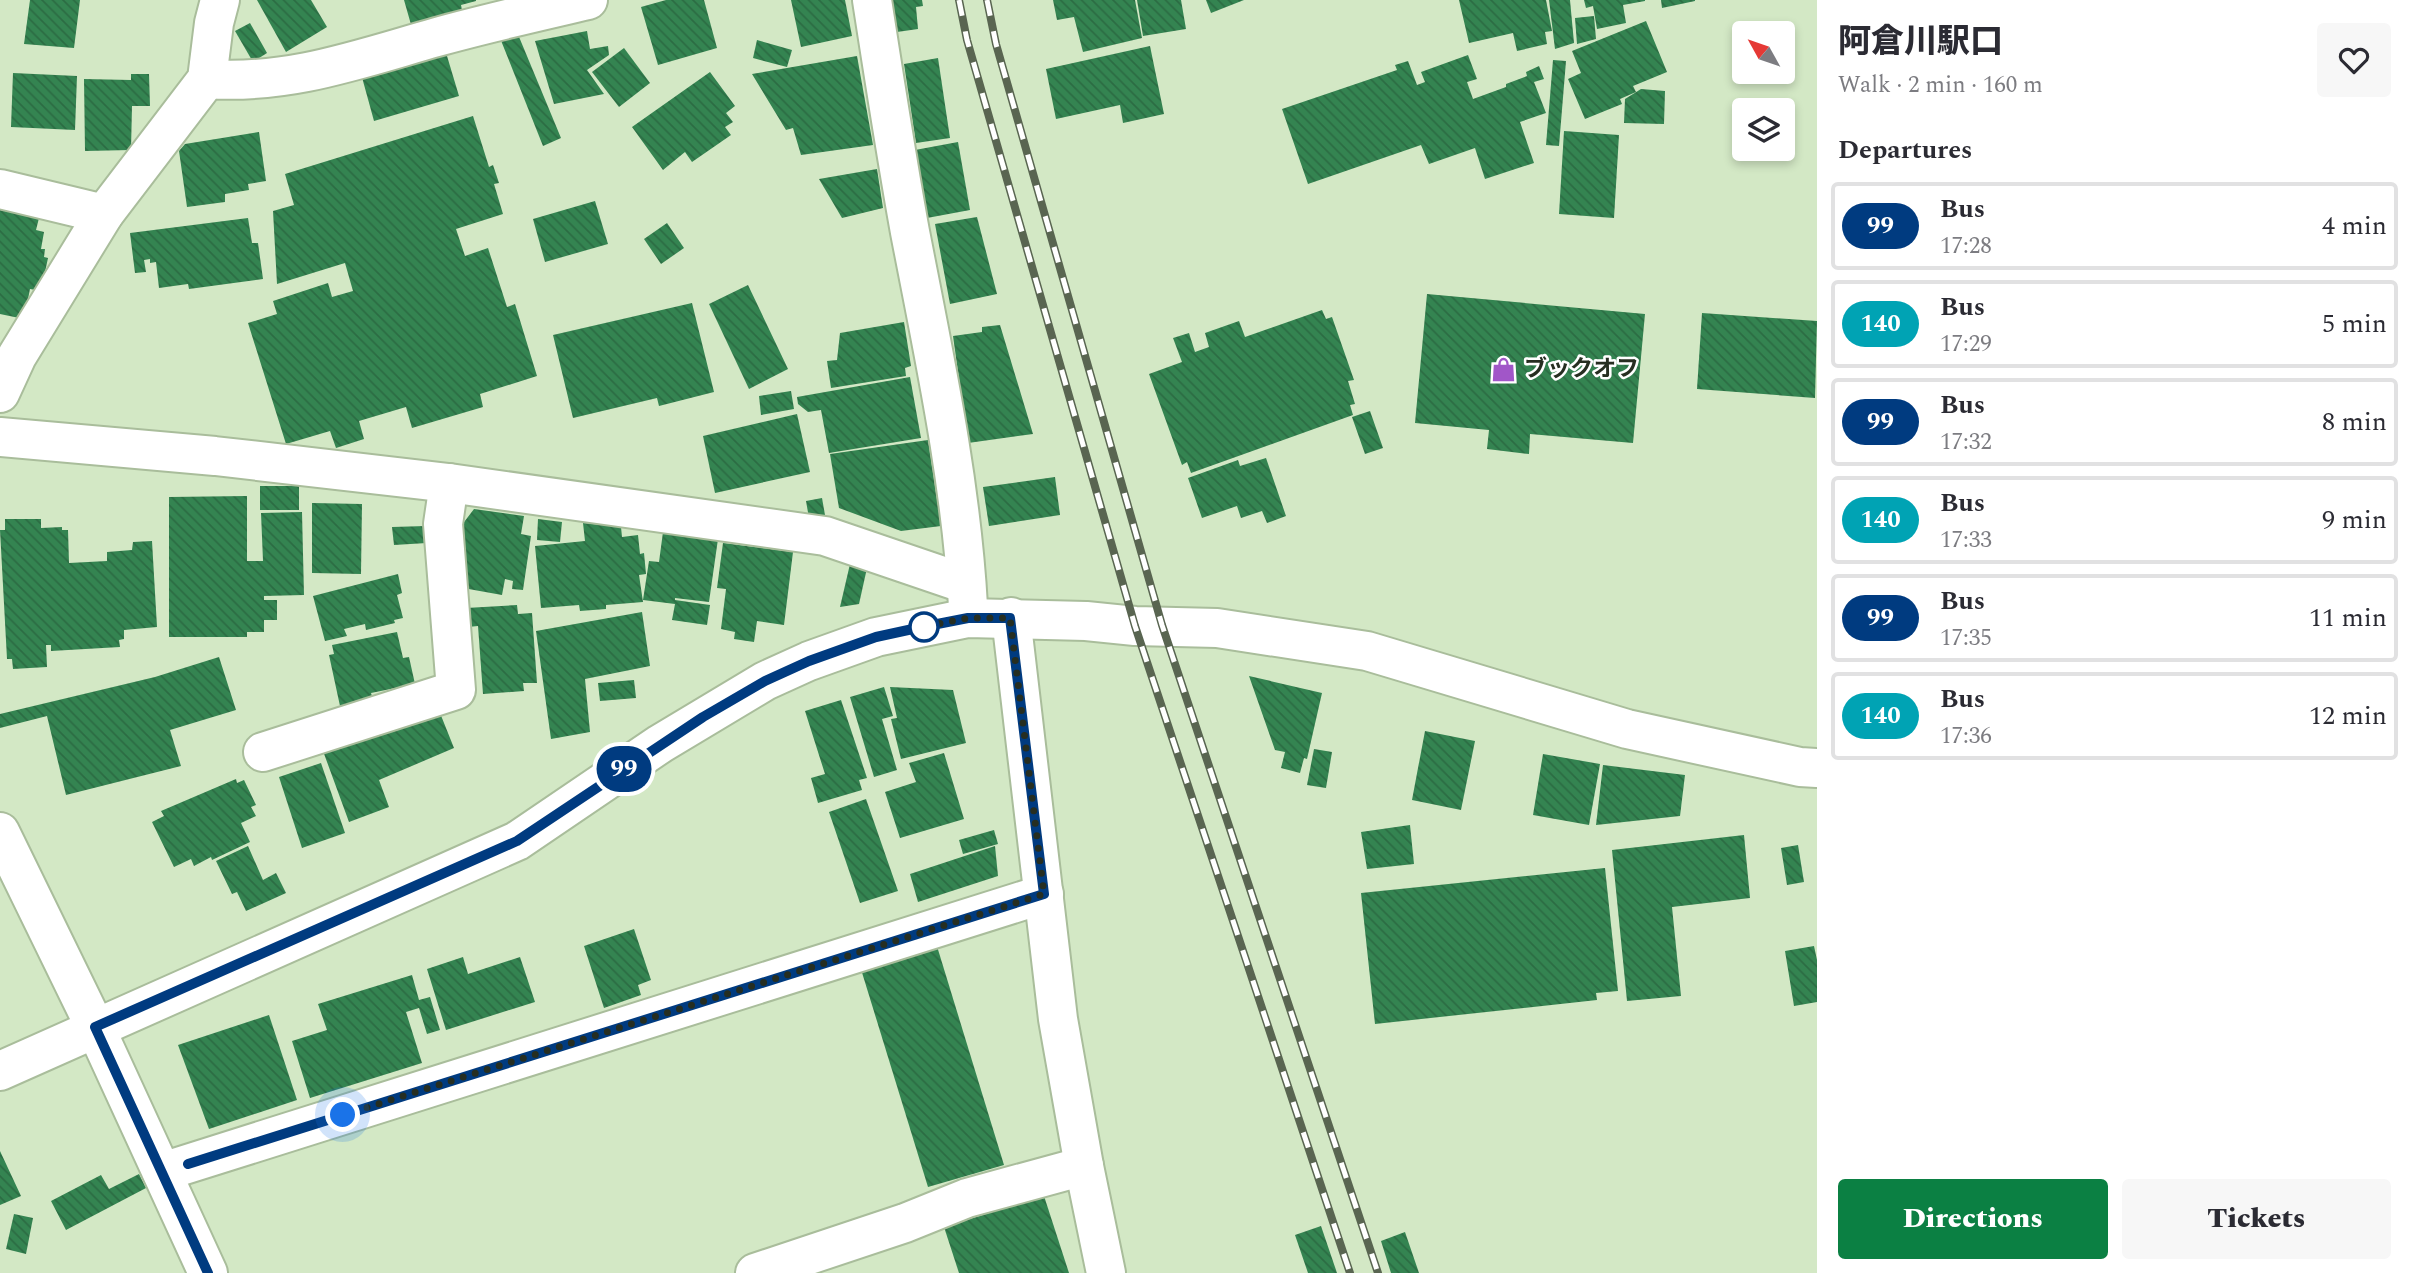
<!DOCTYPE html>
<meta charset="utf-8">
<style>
body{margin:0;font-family:Spectral,"Noto Sans JP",serif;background:#f7f7f7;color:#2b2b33;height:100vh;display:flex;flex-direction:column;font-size:26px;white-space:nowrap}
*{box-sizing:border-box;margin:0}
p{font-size:23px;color:#7c7c81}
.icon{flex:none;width:38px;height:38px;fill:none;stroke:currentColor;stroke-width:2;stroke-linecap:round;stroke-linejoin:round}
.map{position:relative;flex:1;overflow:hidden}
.panel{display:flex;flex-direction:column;background:#fff;width:595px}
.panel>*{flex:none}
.badge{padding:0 14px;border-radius:23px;font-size:24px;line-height:46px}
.needle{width:46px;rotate:310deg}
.buttons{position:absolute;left:1732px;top:21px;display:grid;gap:14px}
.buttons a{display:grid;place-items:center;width:63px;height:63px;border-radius:7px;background:#fff;box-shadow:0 4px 10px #0003;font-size:35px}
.you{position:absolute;width:35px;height:35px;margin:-18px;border:5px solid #fff;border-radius:50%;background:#1a73e8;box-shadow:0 0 0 10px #1a73e833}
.map>.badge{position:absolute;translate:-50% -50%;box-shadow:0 0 0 4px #fff}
h2{padding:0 21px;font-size:26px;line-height:63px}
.round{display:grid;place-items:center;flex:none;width:74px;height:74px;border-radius:7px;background:#f7f7f7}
.summary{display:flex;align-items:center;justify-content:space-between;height:119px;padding:0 21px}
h1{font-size:33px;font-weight:800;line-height:52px}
.primary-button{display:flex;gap:14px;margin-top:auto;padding:14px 21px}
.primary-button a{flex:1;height:80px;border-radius:7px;background:#0b8043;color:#fff;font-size:28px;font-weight:800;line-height:80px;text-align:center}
.primary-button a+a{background:#f7f7f7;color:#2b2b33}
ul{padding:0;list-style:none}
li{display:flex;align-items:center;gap:21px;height:88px;margin:0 14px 10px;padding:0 7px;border:4px solid #e1e1e2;border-radius:7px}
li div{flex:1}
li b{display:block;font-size:26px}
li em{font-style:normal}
li .badge{min-width:77px;font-weight:700;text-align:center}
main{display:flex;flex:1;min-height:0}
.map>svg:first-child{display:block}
</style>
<main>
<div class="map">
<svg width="1817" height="1273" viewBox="0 0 1817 1273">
<defs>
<pattern id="building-back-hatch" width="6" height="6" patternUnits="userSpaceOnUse" patternTransform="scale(1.75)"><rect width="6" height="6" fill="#348451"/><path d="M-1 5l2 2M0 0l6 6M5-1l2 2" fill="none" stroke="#2c6c43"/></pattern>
</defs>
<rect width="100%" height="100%" fill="#d3e8c5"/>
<g fill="url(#building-back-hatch)">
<path d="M30 0H80L74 48 24 44Z"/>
<path d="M257 0H311L327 27 286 52Z"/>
<path d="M404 0H476V1L461 5 463 15 412 28Z"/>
<path d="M666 0H704L717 48 658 65 641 7Z"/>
<path d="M791 0H845L852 36 801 47Z"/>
<path d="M892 0H922L923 6 916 7 918 29 897 32Z"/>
<path d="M1053 0H1135L1142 38 1083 52 1074 17 1057 20Z"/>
<path d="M1137 0H1181L1186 29 1143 36Z"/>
<path d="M1206 0H1244L1211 13Z"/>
<path d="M1459 0H1546L1552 31 1545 32 1547 44 1517 51 1513 33 1469 43Z"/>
<path d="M1549 0H1570L1574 43 1555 49Z"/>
<path d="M1584 0H1645V1L1623 5 1626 23 1597 29 1593 6 1586 8Z"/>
<path d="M1661 0H1695V1L1662 8Z"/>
<path d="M1594 16 1596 39 1577 44 1575 18Z"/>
<path d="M1646 21 1667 72 1633 86 1636 92 1620 99 1622 104 1585 119 1568 79 1581 73 1572 51Z"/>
<path d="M250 23 267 53 253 62 235 31Z"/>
<path d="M587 31 590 49 608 46 609 55 587 70 604 94 554 104 535 41Z"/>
<path d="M517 32 561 138 543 146 500 38Z"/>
<path d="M757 40 792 50 787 67 753 58Z"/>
<path d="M444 46 459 96 374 121 360 70Z"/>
<path d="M1150 46 1164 114 1123 123 1120 105 1056 119 1046 69Z"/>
<path d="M624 48 650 83 619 107 592 72Z"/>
<path d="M1468 55 1477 79 1467 82 1473 99 1506 87V84L1527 76 1526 72 1539 66 1544 79 1534 82 1546 113 1520 122 1534 163 1485 179 1475 148 1429 164 1421 145 1308 184 1282 109 1397 70 1395 65 1408 61 1417 85 1425 82 1421 72Z"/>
<path d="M857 56 873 145 801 155 793 128 786 130 752 74Z"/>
<path d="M938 58 950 138 916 143 904 64Z"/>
<path d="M1553 60 1566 61 1559 146 1546 145Z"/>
<path d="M710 72 735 106 726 113 733 122 725 127 731 135 692 162 685 152 663 170 632 127Z"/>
<path d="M13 73 77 76 75 130 11 127Z"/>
<path d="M131 74H149L150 106H132L131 150 85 151 84 79 131 80Z"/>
<path d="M1641 89 1665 91 1664 124 1624 123 1625 99Z"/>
<path d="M473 116 489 167 493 165 499 183 494 184 503 214 456 229 465 256 488 248 507 307 515 304 537 376 480 394 483 407 412 428 406 407 359 421 364 439 336 448 330 431 286 444 248 323 277 314 273 301 328 283 332 297 353 291 345 263 277 284 273 211 294 205 285 174Z"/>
<path d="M1564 131 1619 135 1614 218 1559 214Z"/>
<path d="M259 132 266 181 248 184 249 190 225 194V202L187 207 179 151 185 144Z"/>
<path d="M958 142 970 210 927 218 915 150Z"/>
<path d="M877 169 883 208 842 218 819 179Z"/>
<path d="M595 201 608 244 545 262 533 219Z"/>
<path d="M0 210 39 218 36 230 44 232 41 249H45L44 257 48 258 41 291 30 289 24 319 0 314Z"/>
<path d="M977 217 997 294 950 304 935 224Z"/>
<path d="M248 218 252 243H258L263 279 189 289 188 284 159 288 156 262 150 263V259L144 260 146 272 135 273 130 233Z"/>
<path d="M667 223 684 248 661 264 644 239Z"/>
<path d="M748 285 788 369 749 389 709 304Z"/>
<path d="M1427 294 1645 314 1633 443 1530 434 1529 454 1487 449 1489 430 1415 423Z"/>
<path d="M692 303 714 392 659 406 657 398 573 418 553 335Z"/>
<path d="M1322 310 1326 319 1332 317 1354 380 1348 381 1355 404 1350 405 1353 415 1191 473 1187 462 1182 465 1149 374 1182 362 1173 338 1189 333 1195 352 1209 347 1205 333 1239 321 1245 337Z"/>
<path d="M1702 313 1817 321 1815 398 1697 389Z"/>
<path d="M904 322 911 366 905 368 906 376 831 388 827 361 837 360 840 333Z"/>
<path d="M1000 325 1033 434 968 443 953 336 982 332V327Z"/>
<path d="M910 377 921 438 829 453 821 410 808 412 798 404 797 397Z"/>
<path d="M791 391 794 409 761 415 759 396Z"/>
<path d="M1370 411 1383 448 1365 454 1352 417Z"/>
<path d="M797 414 810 472 715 493 703 436Z"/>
<path d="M928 440 941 526 901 531 839 508 830 454Z"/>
<path d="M1266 458 1286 516 1267 523 1262 511 1241 518 1237 506 1202 518 1188 478 1238 460 1240 466Z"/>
<path d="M1055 477 1060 515 989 526 983 487Z"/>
<rect x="260" y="486" width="39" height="24"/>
<path d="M247 496V561H263L261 513 302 512 304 595 264 596V600H277V620H264V632H247V637H169V497Z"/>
<path d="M822 498 825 515 809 518 806 501Z"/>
<path d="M312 503 362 504 361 574 312 573Z"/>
<path d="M474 509 524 516 521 534 531 536 523 590 512 589 513 581 505 579 502 595 463 588 458 530Z"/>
<path d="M5 519H41V528L62 527V530H68L69 563 107 561V552L132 550 133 542 152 541 157 627 124 630V639L119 640 120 647 51 651V645H46L47 667 13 669 12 659H7L0 530H5Z"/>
<path d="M538 519 562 522 560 542 537 540Z"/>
<path d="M583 523 621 527 622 537 638 535 640 554 644 553 646 574 639 575 643 602 606 605V609L580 611 579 605 541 608 535 546 585 541Z"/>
<path d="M426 526 427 543 394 545 392 527Z"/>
<path d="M663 532 718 539 709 602 675 598V600L710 605 707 625 672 620 675 604 643 600 649 561 659 562Z"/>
<path d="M723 543 793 552 784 625 757 621 754 642 734 639 735 632 721 629 726 589 717 588Z"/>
<path d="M850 564 867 568 859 604 840 607Z"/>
<path d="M398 574 402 593 397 595 403 618 394 620 395 623 366 630 365 624 344 629 347 636 325 641 313 596Z"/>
<path d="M517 605 518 614 532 613 537 683H523L524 691 483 694 478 626 468 627 466 608Z"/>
<path d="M642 612 650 666 585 679 590 732 551 739 536 631Z"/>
<path d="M397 632 403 658 409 657 415 684 371 693 373 699 340 706 329 655 334 654 332 645Z"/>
<path d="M219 657 236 710 170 730 181 766 66 795 47 716 0 728V714L155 677Z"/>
<path d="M1249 676 1322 693 1307 759 1304 758 1300 773 1281 768 1285 752 1275 750Z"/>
<path d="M634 680 636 698 600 701 598 683Z"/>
<path d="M884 687 893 716 882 719 897 770 874 777 850 697Z"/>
<path d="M890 687 953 690 966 743 901 759 891 719 897 718Z"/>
<path d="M841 700 867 778 859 780 862 790 818 803 811 778 825 774 805 711Z"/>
<path d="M438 708 454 748 379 780 389 807 349 822 323 751Z"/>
<path d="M1425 731 1475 741 1461 810 1412 800Z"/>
<path d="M1314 749 1332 752 1326 788 1307 785Z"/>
<path d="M944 753 964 819 900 838 885 792 916 782 909 763Z"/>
<path d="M1543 754 1600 764 1589 825 1533 815Z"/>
<path d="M321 763 345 833 302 848 279 777Z"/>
<path d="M1603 765 1685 775 1680 816 1596 825Z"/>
<path d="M236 779 237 783 244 780 256 805 251 807 256 816 241 823 250 842 212 860 211 857 194 866 191 859 174 867 152 822 164 816 161 811Z"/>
<path d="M866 799 898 891 860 903 829 812Z"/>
<path d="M1410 825 1414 864 1367 869 1361 832Z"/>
<path d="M994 830 998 844 963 854 959 840Z"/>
<path d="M1744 835 1750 898 1672 907 1681 996 1627 1001 1612 850Z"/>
<path d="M1798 845 1804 882 1787 885 1781 848Z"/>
<path d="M248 846 263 880 276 873 286 893 246 911 237 892 232 894 216 861Z"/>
<path d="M995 846 998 876 918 902 910 874Z"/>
<path d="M1605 868 1618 991 1596 993 1597 1000 1375 1024 1361 893Z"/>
<path d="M634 929 651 980 638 985 641 995 604 1008 584 946Z"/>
<path d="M936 943 1004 1165 928 1187 860 966Z"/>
<path d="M1814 946 1817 960V1002L1794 1006 1785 951Z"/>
<path d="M463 957 468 974 520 957 535 1002 446 1030 427 969Z"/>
<path d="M412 975 419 1000 430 997 440 1030 427 1034 419 1008 406 1012 422 1063 310 1098 292 1041 327 1030 318 1004Z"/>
<path d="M269 1015 297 1100 209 1129 178 1045Z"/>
<path d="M0 1151 21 1196 0 1205Z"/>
<path d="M139 1174 146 1188 66 1230 51 1201 101 1175 109 1189Z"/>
<path d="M1044 1196 1069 1273H959L944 1227Z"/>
<path d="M14 1214 33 1218 26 1254 6 1249Z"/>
<path d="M1321 1226 1337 1273H1308L1295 1235Z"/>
<path d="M1405 1232 1419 1273H1391L1381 1241Z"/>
</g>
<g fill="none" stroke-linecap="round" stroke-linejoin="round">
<defs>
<g id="minor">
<path d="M872 0C884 77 896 155 910 232 934 356 961 480 968 606"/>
<path d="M207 79C289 85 359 59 437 37 487 23 537 12 588 0"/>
<path d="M0 189 104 214"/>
<path d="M0 393 17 356 104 214 207 79 214 23 220 0"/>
<path d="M0 437 215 456 449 483 825 536 966 584"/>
<path d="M1011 617 1058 1019 1084 1166 1106 1273"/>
<path d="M263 752 456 690 443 524 449 483"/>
<path d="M0 832 95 1027 208 1273"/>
<path d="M0 1071 517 841 660 744 765 681 809 661 876 637 968 618 1086 621 1135 626 1217 628 1367 651 1627 729 1800 767 1817 768"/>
<path d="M162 1172 1044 894"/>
<path d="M755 1273 905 1223 967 1198 1084 1166"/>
</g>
</defs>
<use href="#minor" stroke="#a9bd9b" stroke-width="42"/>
<use href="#minor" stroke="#fff" stroke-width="38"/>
<defs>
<g id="rail">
<path d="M959 0 967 40 1135 626 1350 1273"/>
<path d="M987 0 996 44 1162 625 1378 1273"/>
</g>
</defs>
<use href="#rail" stroke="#596551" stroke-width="8"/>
<use href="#rail" stroke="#fff" stroke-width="5" stroke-dasharray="16" stroke-linecap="butt"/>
</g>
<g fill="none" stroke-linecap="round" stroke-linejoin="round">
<defs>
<path id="line" d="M188 1164 1044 894 1010 618H968L922 627 876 637 809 661 765 681 703 717 517 841 95 1027 208 1273"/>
</defs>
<use href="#line" stroke="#fff" stroke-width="16"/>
<use href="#line" stroke="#003b80" stroke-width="10"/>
<path stroke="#262e21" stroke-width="7" stroke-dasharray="0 12.6" d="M343 1115 1044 894 1010 618H968L922 627H924"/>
</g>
<defs>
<symbol id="shop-bare" viewBox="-9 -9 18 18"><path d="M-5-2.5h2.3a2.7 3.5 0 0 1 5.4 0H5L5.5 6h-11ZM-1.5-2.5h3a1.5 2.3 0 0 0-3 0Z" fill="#a156c8" stroke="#fff" stroke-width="2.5" paint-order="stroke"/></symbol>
</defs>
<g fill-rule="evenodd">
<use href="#shop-bare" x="1486" y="352" width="35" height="35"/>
</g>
<circle fill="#fff" stroke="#003b80" stroke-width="3.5" cx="924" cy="627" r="14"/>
<g text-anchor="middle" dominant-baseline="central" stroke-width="5" stroke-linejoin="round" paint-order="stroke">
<g font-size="23" font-weight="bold" fill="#262e21" stroke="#fff" text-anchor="start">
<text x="1524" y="369">ブックオフ</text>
</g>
</g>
</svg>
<div class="buttons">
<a><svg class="needle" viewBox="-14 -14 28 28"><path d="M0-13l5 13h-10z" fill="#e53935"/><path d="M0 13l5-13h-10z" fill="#7c7c81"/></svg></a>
<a><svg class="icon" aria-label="layers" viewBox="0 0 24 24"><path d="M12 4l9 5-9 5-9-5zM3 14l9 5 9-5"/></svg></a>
</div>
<div class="you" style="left:343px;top:1115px"></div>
<b class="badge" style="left:624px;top:769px;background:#003b80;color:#fff">99</b>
</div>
<section class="panel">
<div class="summary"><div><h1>阿倉川駅口</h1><p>Walk · 2 min · 160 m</p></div><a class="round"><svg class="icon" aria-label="heart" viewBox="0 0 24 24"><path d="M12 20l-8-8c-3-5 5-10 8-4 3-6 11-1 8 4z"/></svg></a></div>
<h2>Departures</h2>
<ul>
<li><span class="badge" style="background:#003b80;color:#fff">99</span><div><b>Bus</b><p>17:28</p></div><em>4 min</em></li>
<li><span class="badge" style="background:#00a3b4;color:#fff">140</span><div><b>Bus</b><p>17:29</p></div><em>5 min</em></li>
<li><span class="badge" style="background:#003b80;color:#fff">99</span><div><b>Bus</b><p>17:32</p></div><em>8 min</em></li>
<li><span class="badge" style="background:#00a3b4;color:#fff">140</span><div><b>Bus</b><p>17:33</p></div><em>9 min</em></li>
<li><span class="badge" style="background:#003b80;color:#fff">99</span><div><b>Bus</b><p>17:35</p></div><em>11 min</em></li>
<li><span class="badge" style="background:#00a3b4;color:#fff">140</span><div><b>Bus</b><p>17:36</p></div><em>12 min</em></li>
</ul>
<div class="primary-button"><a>Directions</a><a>Tickets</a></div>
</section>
</main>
